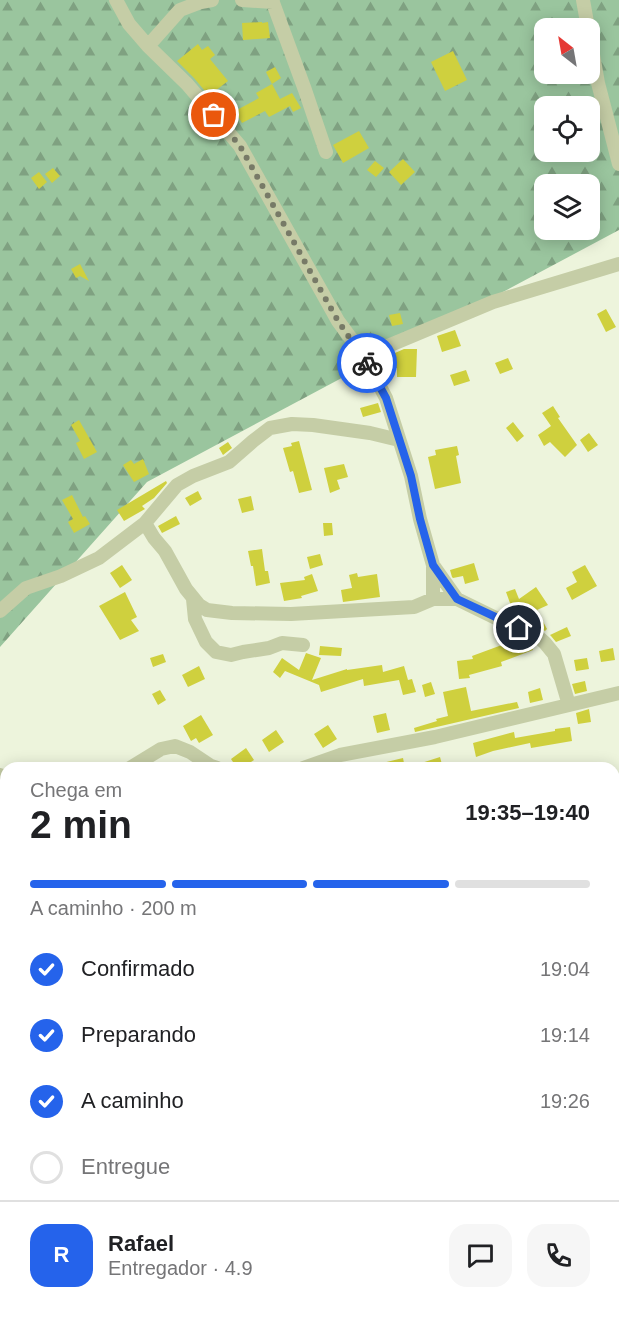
<!DOCTYPE html>
<html lang="pt">
<head>
<meta charset="utf-8">
<style>
	:root { --surface:#fff; --page:#f6f6f6; --text:#202124; --muted:#757577; --line:#e0e0e0; --accent:#2563eb }
	body { margin:0; font-family:Helvetica,sans-serif; background:var(--page); color:var(--text); height:100vh; display:flex; flex-direction:column; font-size:22px; white-space:nowrap }
	* { box-sizing:border-box; margin:0 }
	p { font-size:20px; color:var(--muted) }
	.icon { flex:none; width:33px; height:33px; fill:none; stroke:currentColor; stroke-width:2; stroke-linecap:round; stroke-linejoin:round }
	.map { position:relative; flex:1; overflow:hidden }
	.sheet { position:absolute; left:0px; top:762px; width:620px; height:560px; display:flex; flex-direction:column; background:var(--surface); border-radius:18px 18px 0 0; box-shadow:0 3px 15px #0003 }
	.sheet>* { flex:none }
	.needle { width:39px; rotate:329deg }
	.fabs { position:absolute; left:534px; top:18px; display:grid; gap:12px }
	.fabs a { display:grid; place-items:center; width:66px; height:66px; border-radius:12px; background:var(--surface); box-shadow:0 3px 15px #0003; font-size:30px }
	.pin { position:absolute; display:grid; place-items:center; width:51px; height:51px; color:#fff; margin:-26px; border:3px solid #fff; border-radius:50%; box-shadow:0 2px 6px #0007 }
	.courier { position:absolute; display:grid; place-items:center; width:60px; height:60px; margin:-30px; border:4px solid #2563eb; border-radius:50%; background:#fff; color:#222; box-shadow:0 2px 8px #0007 }
	.summary em { font-style:normal; font-weight:700 }
	.summary div { display:flex; flex-direction:column-reverse }
	.summary { display:flex; align-items:center; justify-content:space-between; height:102px; padding:0 30px }
	h1 { font-size:39px; font-weight:700; line-height:45px }
	.bar { display:grid; grid-template-columns:repeat(4,1fr); gap:9px 6px; align-content:center; height:72px; padding:0 30px }
	.bar i { height:8px; border-radius:4px; background:var(--line) }
	.bar .current { background:var(--accent) }
	.bar p { grid-column:span 4 }
	.line { display:flex; align-items:center; gap:15px; padding:0 30px; border-top:2px solid var(--line) }
	.line div { flex:1 }
	.round { display:grid; place-items:center; flex:none; width:63px; height:63px; border-radius:18px; background:var(--page) }
	ol { padding:0 30px; list-style:none }
	li { display:flex; align-items:center; gap:18px; height:66px }
	li p { margin-inline-start:auto }
	li .icon { padding:6px; border-radius:50%; background:var(--accent); color:#fff; stroke-width:4 }
	li:last-child { color:var(--muted) }
	li i { width:33px; height:33px; border:3px solid var(--line); border-radius:50% }
	.map>svg:first-child { display:block }
	.forest { fill:url(#forest-firs); fill-rule:evenodd }
	.building { fill:#cfd03e }
	.lines { fill:none; stroke-linecap:round; stroke-linejoin:round }
	.minor { stroke:#c5cda6; stroke-width:14 }
	.done { stroke:#777a67; stroke-width:6; stroke-dasharray:0 10.8 }
	.route { stroke:#2563eb; stroke-width:8 }
</style>
</head>
<body>
<div class="map">
<svg width="619" height="1321" viewBox="0 0 619 1321">
	<defs>
		<pattern id="forest-firs" width="22" height="20" patternUnits="userSpaceOnUse" patternTransform="scale(1.5)"><rect width="22" height="20" fill="#9ac59e"/><path d="M5 1l3.5 6h-7zM16 11l3.5 6h-7z" fill="#7fa181"/></pattern>
	</defs>
	<rect width="100%" height="100%" fill="#edf4dc"/>
	<path class="forest" d="M0,0H619V230L147,482L0,647ZM544,28H590V74H544ZM544,106H590V152H544ZM544,184H590V230H544Z"/>
	<path class="building" d="M262,22V23L268,22L270,38L243,40L242,23Z
		M198,44L202,50L208,46L215,55L210,59L228,81L215,91L231,114L227,117L194,78L177,61Z
		M453,51L467,80L445,91L431,62Z
		M275,67L281,78L272,84L266,72Z
		M272,84L280,99L292,93L301,108L293,112L290,106L269,117L265,111L242,123L235,111L259,98L256,93Z
		M359,131L369,148L343,163L333,145Z
		M403,159L415,172L401,185L389,172Z
		M375,161L384,168L376,177L367,170Z
		M53,168L60,176L52,183L45,174Z
		M39,172L47,182L39,189L31,178Z
		M80,264L89,281L80,276L76,278L71,269Z
		M606,309L616,327L606,332L597,314Z
		M400,313L403,324L392,326L389,315Z
		M455,330L461,346L442,352L437,336Z
		M404,349H417L416,377H397V368H384V357L395,356V353Z
		M508,358L513,369L500,374L495,363Z
		M466,370L470,381L454,386L450,375Z
		M378,403L381,412L363,417L360,408Z
		M553,406L560,417L558,418L577,445L565,457L550,442L544,446L538,435L551,426L542,413Z
		M79,420L97,452L84,459L76,443L80,441L71,425Z
		M513,422L524,436L517,442L506,428Z
		M589,433L598,445L588,452L580,440Z
		M299,441L312,490L299,493L293,471L290,472L283,448L292,446L291,443Z
		M228,442L232,448L223,455L219,448Z
		M457,446L459,455L456,456L461,483L435,489L428,457L436,455L435,450Z
		M143,459L149,474L134,482L123,465L131,460L134,464Z
		M344,464L348,477L337,480L340,489L330,493L324,468Z
		M166,481L167,483L154,498L142,506L145,509L124,521L117,510Z
		M198,491L202,499L190,506L185,498Z
		M72,495L83,517L85,516L90,524L74,533L68,522L73,519L62,500Z
		M251,496L254,510L242,513L238,499Z
		M176,516L180,524L162,533L158,526Z
		M323,523H332L333,535L324,536Z
		M262,549L265,571H268L270,583L256,586L253,566H251L248,551Z
		M320,554L323,565L310,569L307,557Z
		M474,563L479,580L465,584L463,576L453,578L452,577L450,570Z
		M122,565L132,580L120,588L110,573Z
		M585,565L597,586L572,600L566,588L577,582L572,572Z
		M357,573L358,577L377,574L380,597L343,602L341,590L352,588L349,575Z
		M312,574L318,591L301,596L302,598L284,601L280,583L305,580L304,577Z
		M536,587L548,605L537,610L547,629L545,631L535,624L530,615L523,620L520,619L510,603L506,592L515,589L519,599Z
		M125,592L137,617L131,620L139,631L120,640L99,606Z
		M567,627L571,636L556,642L551,636L550,635Z
		M521,638L530,642L533,650L501,662L502,666L469,675L470,678L459,679L457,661L473,659L472,656Z
		M320,646L342,648L341,656L319,655Z
		M613,648L615,660L601,662L599,651Z
		M306,653L321,658L312,680L347,669V670L382,665L383,672L404,666L408,680L412,679L416,692L403,695L399,680L364,686L363,679L321,692L319,685L285,671L280,678L273,672L282,658L299,670Z
		M163,654L166,662L153,667L150,658Z
		M587,658L589,669L576,671L574,660Z
		M199,666L205,679L188,687L182,675Z
		M585,681L587,691L575,694L572,684Z
		M431,682L435,694L425,697L422,685Z
		M466,687L471,711L517,702L519,708L415,732L414,728L437,721L436,719L448,716L443,692Z
		M540,688L543,700L530,703L528,692Z
		M160,690L166,700L158,705L152,694Z
		M589,709L591,722L578,724L576,713Z
		M386,713L390,730L377,733L373,716Z
		M201,715L213,735L199,743L196,738L191,741L183,726Z
		M328,725L337,739L323,748L314,734Z
		M570,727L572,741L531,748L530,743L493,751L476,757L473,743L514,732L515,738L555,731V729Z
		M276,730L284,742L269,752L262,740Z
		M246,748L254,760L242,768H237L231,759Z
		M440,757L443,768H412V766Z
		M403,758L405,768H374V765Z"/>
	<g class="lines">
		<path class="minor" d="M116,0L129,24L148,46L187,84L240,146L338,321L364,356L386,398L411,476L420,519L433,565V599
			M242,0L273,2
			M272,0L305,90L326,152
			M583,0L588,28
			M590,38L598,83L619,164
			M148,46L180,10L201,2L212,0
			M364,356L493,302L619,264
			M145,523L154,538L165,551L186,589L199,605L207,610L232,613L291,614L414,607L433,599H457L504,622L535,634L545,643L554,654L569,705
			M433,565L457,599
			M193,599L195,619L206,642L216,652L231,655L243,652L269,648L282,643L303,645
			M0,611L26,588L61,576L99,558L145,523L177,485L193,476L229,462L253,441L270,428L292,424L313,425L370,433L399,440
			M130,768L161,749L175,746L190,752L211,766L217,768
			M303,768L340,755L435,737L619,693
			M0,775L6,782
			M614,803L619,802
			M0,847L6,845
			M614,914L619,912
			M0,928L6,912
			M0,1051L6,1050
			M153,1316L159,1321"/>
	</g>
	<g class="lines">
		<path class="done" d="M214,115L240,146L338,321L367,363"/>
		<path class="route" d="M367,363L386,398L411,476L420,519L433,565L457,599L519,628"/>
	</g>
</svg>
<div class="fabs">
<a><svg class="needle" viewBox="-14 -14 28 28"><path d="M0-13l5 13h-10z" fill="#e53935"/><path d="M0 13l5-13h-10z" fill="#757577"/></svg></a>
<a><svg class="icon" aria-label="locate" viewBox="0 0 24 24"><circle cx="12" cy="12" r="6"/><path d="M12 2v4M12 18v4M2 12h4M18 12h4"/></svg></a>
<a><svg class="icon" aria-label="layers" viewBox="0 0 24 24"><path d="M12 4l9 5-9 5-9-5zM3 14l9 5 9-5"/></svg></a>
</div>
<div class="pin" style="left:214px;top:115px;background:#ea580c"><svg class="icon" aria-label="bag" viewBox="0 0 24 24"><path d="M5 8h14l-1 12H6zM9 8a3 3 0 0 1 6 0"/></svg></div>
<div class="pin" style="left:519px;top:628px;background:#1f2937"><svg class="icon" aria-label="home" viewBox="0 0 24 24"><path d="M3 11l9-7 9 7M6 9v11h12V9"/></svg></div>
<div class="courier" style="left:367px;top:363px"><svg class="icon" aria-label="bike" viewBox="0 0 24 24"><circle cx="6" cy="16" r="4"/><circle cx="18" cy="16" r="4"/><path d="M6 16l4-8h5l3 8M10 8l3 8H6M13 5h3"/></svg></div>
<section class="sheet">
<div class="summary"><div><h1>2 min</h1><p>Chega em</p></div><em>19:35–19:40</em></div>
<div class="bar"><i class="current"></i><i class="current"></i><i class="current"></i><i></i><p>A caminho · 200 m</p></div>
<ol>
<li><svg class="icon" aria-label="check" viewBox="0 0 24 24"><path d="M5 12l5 5 9-10"/></svg>Confirmado<p>19:04</p></li>
<li><svg class="icon" aria-label="check" viewBox="0 0 24 24"><path d="M5 12l5 5 9-10"/></svg>Preparando<p>19:14</p></li>
<li><svg class="icon" aria-label="check" viewBox="0 0 24 24"><path d="M5 12l5 5 9-10"/></svg>A caminho<p>19:26</p></li>
<li><i></i>Entregue</li>
</ol>
<div class="line" style="height:108px"><b class="round" style="background:var(--accent);color:#fff">R</b><div><b>Rafael</b><p>Entregador · 4.9</p></div><a class="round"><svg class="icon" aria-label="chat" viewBox="0 0 24 24"><path d="M4 5h16v11H9l-5 4z"/></svg></a><a class="round"><svg class="icon" aria-label="phone" viewBox="0 0 24 24"><path d="M5 4h4l2 5-3 2q2 4 5 5l2-3 5 2v4C11 20 4 13 5 4z"/></svg></a></div>
</section>
</div>
</body>
</html>
